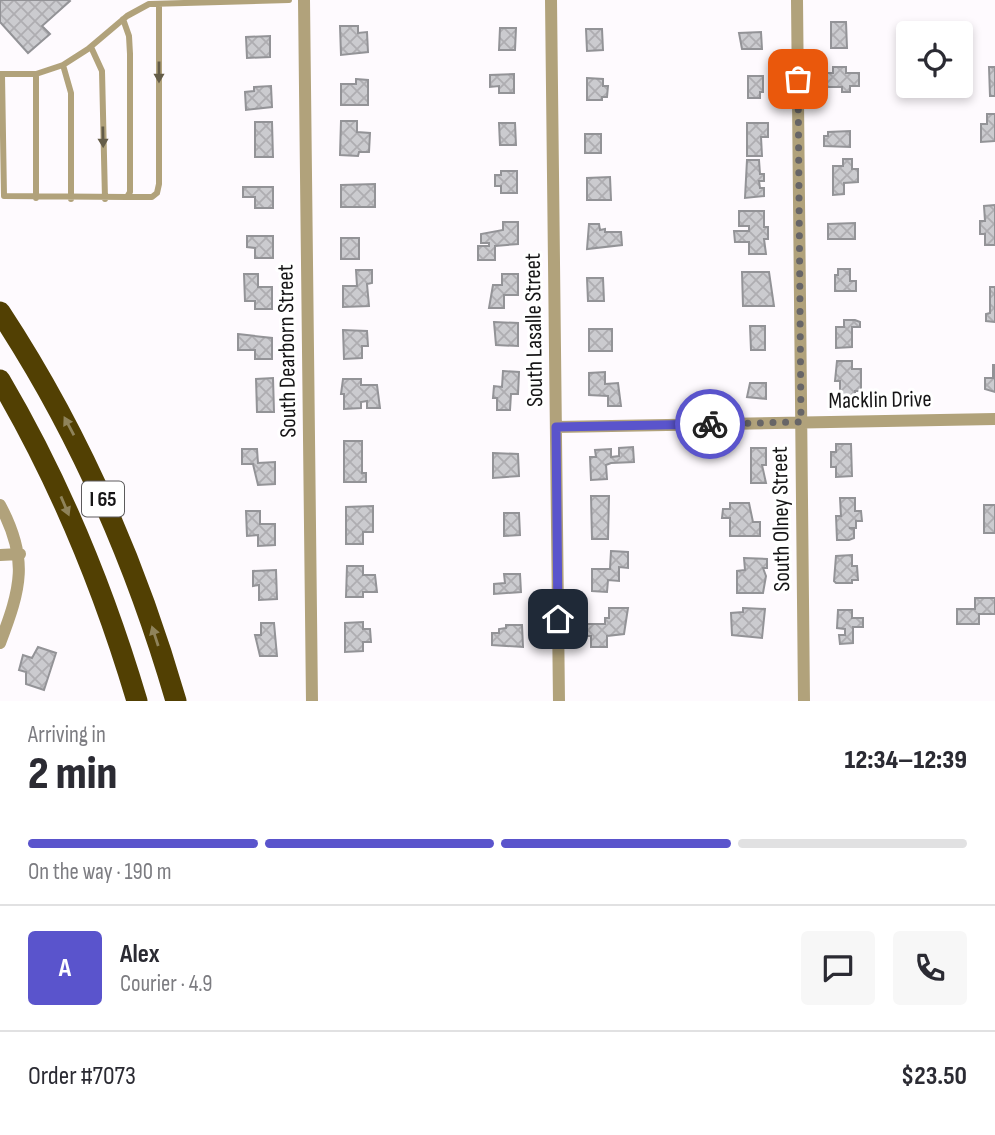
<!DOCTYPE html>
<html lang="en">
<head>
<meta charset="utf-8">
<style>
	:root { --surface:#fff; --page:#f7f7f7; --text:#2b2b33; --muted:#7c7c81; --line:#e1e1e2; --accent:#5a54cc }
	body { margin:0; font-family:"Sofia Sans Condensed",sans-serif; background:var(--page); color:var(--text); height:100vh; display:flex; flex-direction:column; font-size:26px; white-space:nowrap }
	* { box-sizing:border-box; margin:0 }
	p { font-size:23px; color:var(--muted) }
	.icon { flex:none; width:38px; height:38px; fill:none; stroke:currentColor; stroke-width:2; stroke-linecap:round; stroke-linejoin:round }
	.map { position:relative; height:701px; overflow:hidden }
	.sheet { display:flex; flex-direction:column; background:var(--surface); flex:1 }
	.sheet>* { flex:none }
	.buttons { position:absolute; left:896px; top:21px; display:grid; gap:14px }
	.buttons a { display:grid; place-items:center; width:77px; height:77px; border-radius:7px; background:var(--surface); box-shadow:0 4px 10px #0003; font-size:35px }
	.pin { position:absolute; display:grid; place-items:center; width:60px; height:60px; color:#fff; margin:-30px; border-radius:14px; box-shadow:0 4px 10px #0006 }
	.courier { position:absolute; display:grid; place-items:center; width:70px; height:70px; margin:-35px; border:5px solid #5a54cc; border-radius:50%; background:#fff; color:#222; box-shadow:0 2px 9px #0007 }
	.summary em { font-style:normal; font-weight:800 }
	.summary div { display:flex; flex-direction:column-reverse }
	.summary { display:flex; align-items:center; justify-content:space-between; height:119px; padding:0 28px }
	h1 { font-size:46px; font-weight:800; line-height:52px }
	.bar { display:grid; grid-template-columns:repeat(4,1fr); gap:10px 7px; align-content:center; height:84px; padding:0 28px }
	.bar i { height:9px; border-radius:5px; background:var(--line) }
	.bar .current { background:var(--accent) }
	.bar p { grid-column:span 4 }
	.line { display:flex; align-items:center; gap:18px; padding:0 28px; border-top:2px solid var(--line) }
	.line div { flex:1 }
	.round { display:grid; place-items:center; flex:none; width:74px; height:74px; border-radius:7px; background:var(--page) }
	.map>svg:first-child { display:block }
	.building { fill:url(#building-cross-hatch); stroke:#939397; stroke-width:2 }
	.lines { fill:none; stroke-linecap:round; stroke-linejoin:round }
	.lane { stroke:#b1a27b; stroke-width:6 }
	.street { stroke:#b1a27b; stroke-width:12 }
	.highway { stroke:#524003; stroke-width:21 }
	.oneway { fill:#645c48 }
	.oneway2 { fill:#8f835b }
	.done { stroke:#676567; stroke-width:7; stroke-dasharray:0 12.6 }
	.route { stroke:#5a54cc; stroke-width:9 }
	.labels { text-anchor:middle; dominant-baseline:central; stroke-width:6; stroke-linejoin:round; paint-order:stroke }
	.shield { fill:#fff; stroke:#5c5b5c; stroke-width:2 }
	.shield-label { font-size:21px; font-weight:bold; fill:#161516 }
	.street-label { font-size:23px; fill:#161516; stroke:#fff }
</style>
</head>
<body>
<div class="map">
<svg width="995" height="701" viewBox="0 0 995 701">
	<defs>
		<pattern id="building-cross-hatch" width="8" height="8" patternUnits="userSpaceOnUse" patternTransform="scale(1.75)"><rect width="8" height="8" fill="#cbcbcf"/><path d="M0 0l8 8M0 8l8-8" fill="none" stroke="#aeadb1"/></pattern>
	</defs>
	<rect width="100%" height="100%" fill="#fefafe"/>
	<path class="building" d="M0,0H69L70,1L42,26L50,34L28,53L0,22Z
		M831,22H846L847,48H831Z
		M340,26H358V33L367,32L368,52L341,55Z
		M500,28H516L515,50H499Z
		M586,29H602L603,50L587,51Z
		M761,32L762,49H742L739,33Z
		M270,36V57L247,58L246,37Z
		M833,67H846V73H859V86H850V92H842V87H827V73H833Z
		M989,67H995V96H990Z
		M514,74V93H499V86L490,87V75Z
		M748,76H763V92H760V98H748Z
		M587,78L603,79V86H608L607,97H602V100H587Z
		M356,79L368,80V105H341V84H356Z
		M271,86L272,107L246,110L245,92L254,91V87Z
		M987,114H995V141L981,142V124H987Z
		M341,121H357V132L370,133L369,152H359L358,156L340,155Z
		M255,122H272L273,157H255Z
		M499,123H515L516,145H500Z
		M747,123H768V137H761L762,156H747Z
		M850,131V147L824,146V136H828V132Z
		M585,134H601V153H585Z
		M843,159H852V169H858V182L844,183V194L833,195V166H843Z
		M747,160H759L760,174H764V181H759L760,188H764V196L745,198Z
		M501,171H517V193H501V186H495V175H501Z
		M610,177L611,200H587V178Z
		M375,184V207H341V185Z
		M243,187H273V208H255V197H243Z
		M995,205V245H985V234H980V221H985L984,206Z
		M739,211H764V227H768V239H764L766,254H749V242H735L734,231H749V226H739Z
		M503,222H518V244L495,246V260H478V246H489V243H481V234L503,230Z
		M855,223V239H828V224Z
		M589,224H599L600,230L605,229V232H621L622,245L587,249Z
		M247,236H273V258H255V248L247,247Z
		M341,238H359V259H341Z
		M838,269H850V281H856V291H835V275H838Z
		M356,270H372V283L367,284L369,306L343,307V286H357Z
		M742,272H769L774,306H743Z
		M244,274H258V287H272V309H255V301H245Z
		M502,274H518V295H504V308H489L493,285H502Z
		M587,278H603L604,301H588Z
		M990,287H995V322L986,321V314L990,313Z
		M844,320H855L860,322V327H852V347L836,348V327H844Z
		M494,322L518,323V346L496,345Z
		M750,326H765V350H751Z
		M589,329H612V351H589Z
		M343,330L367,331L368,346H362V358L344,359Z
		M238,334L272,338V359H255V350H238Z
		M837,361H852V369H861V391H855V397H840V381H835Z
		M993,365H995V392L985,389V378H993Z
		M503,371L519,372L518,394H511L510,410H497V398H493L494,386L502,387Z
		M605,372V384L618,383L621,406H608V396L589,395V373Z
		M273,378L274,412H257L256,379Z
		M343,379H361V385H377L380,408H367V401L361,402V408L344,409V394H341Z
		M750,383H766V399L747,397Z
		M344,441H362V473H366V482H344Z
		M836,444H851L852,476L836,477V467H831V452H836Z
		M633,447L634,462L611,463L606,465L607,479L591,480L590,457H596L595,450L611,449V457L619,456V448Z
		M751,448H766V465H762L766,483H751Z
		M242,449H257L258,463L275,462V484L258,485L253,464H242Z
		M493,453L518,454L519,476L493,478Z
		M591,496H609L608,539H592Z
		M840,498H855V511H861L862,521H856V528H849L854,529V538L849,540H837L836,516H841Z
		M730,503H749L753,522H760V536H730V518H722L723,509H730Z
		M984,505H995V533H984Z
		M373,506V532H363V544H346V507Z
		M246,511H260V524H275V545L258,546V535L247,536Z
		M504,513H519L520,535L504,536Z
		M611,551L628,552V568L619,567V581L608,580L607,592L592,591V569H610Z
		M852,555V566H857L858,580H852V583H836L834,581L836,556Z
		M744,558L767,559V568H763L766,576L763,593H737V571L745,570Z
		M347,566H363V575H375L377,592H363V597H346Z
		M276,570L277,599L259,600V585L253,586V571Z
		M504,574H520L521,592L494,594V584L505,583Z
		M975,598H995V614H979V624H957V609H975Z
		M609,608H628L624,634L607,636V647H591V636H586V624H605V618H609Z
		M743,608L765,609L762,638L732,635L731,613L743,612Z
		M838,610H852V618H863V627H853V643L840,644L839,635H845V629L837,628Z
		M363,622V629H370L371,642H363V651L345,652V623Z
		M261,623H274L277,656H260L255,635H261Z
		M506,625H522L523,647L492,645V633H499V629L506,628Z
		M38,647L56,653L44,690L26,684V672L19,670L23,655L32,658Z"/>
	<g class="lines">
		<path class="lane" d="M91,47L102,71L105,199
			M63,65L71,93V199
			M0,74H36L63,65L88,49L127,16L149,4L289,0
			M2,75L4,196L127,197L130,192V54L129,36L123,19
			M127,197H152L157,193L159,184V4
			M36,198V74"/>
		<path class="street" d="M304,0L312,701
			M551,0L559,701
			M797,0L804,701
			M556,427L995,419
			M0,505C29,559 21,588 0,643
			M0,555L20,554"/>
		<path class="highway" d="M0,312C79,432 136,563 176,701
			M0,380C59,480 104,590 137,701"/>
	</g>
	<defs><path id="oneway-solid" d="M-6-.8H1V-3.2L6.5 0L1 3.2V.8H-6Z" transform="scale(1.75)"/></defs>
	<g class="oneway">
		<use href="#oneway-solid" transform="translate(159 72) rotate(90)"/>
		<use href="#oneway-solid" transform="translate(103 137) rotate(89)"/>
	</g>
	<g class="oneway2">
		<use href="#oneway-solid" transform="translate(69 426) rotate(-118)"/>
		<use href="#oneway-solid" transform="translate(65 506) rotate(67)"/>
		<use href="#oneway-solid" transform="translate(155 636) rotate(-108)"/>
	</g>
	<g class="lines">
		<path class="done" d="M710,424L801,422L798,79"/>
		<path class="route" d="M558,619L556,427L710,424"/>
	</g>
	<g class="labels">
		<rect class="shield" x="82" y="481.5" width="42" height="35" rx="5"/>
		<g class="shield-label">
			<text x="103" y="499">I 65</text>
		</g>
		<g class="street-label">
			<text transform="translate(534 330) rotate(-91)">South Lasalle Street</text>
			<text transform="translate(287 351) rotate(-91)">South Dearborn Street</text>
			<text transform="translate(880 400) rotate(-1)">Macklin Drive</text>
			<text transform="translate(781 519) rotate(-91)">South Olney Street</text>
		</g>
	</g>
</svg>
<div class="buttons">
<a><svg class="icon" aria-label="locate" viewBox="0 0 24 24"><circle cx="12" cy="12" r="6"/><path d="M12 2v4M12 18v4M2 12h4M18 12h4"/></svg></a>
</div>
<div class="pin" style="left:798px;top:79px;background:#ea580c"><svg class="icon" aria-label="bag" viewBox="0 0 24 24"><path d="M5 8h14l-1 12H6zM9 8a3 3 0 0 1 6 0"/></svg></div>
<div class="pin" style="left:558px;top:619px;background:#1f2937"><svg class="icon" aria-label="home" viewBox="0 0 24 24"><path d="M3 11l9-7 9 7M6 9v11h12V9"/></svg></div>
<div class="courier" style="left:710px;top:424px"><svg class="icon" aria-label="bike" viewBox="0 0 24 24"><circle cx="6" cy="16" r="4"/><circle cx="18" cy="16" r="4"/><path d="M6 16l4-8h5l3 8M10 8l3 8H6M13 5h3"/></svg></div>
</div>
<section class="sheet">
<div class="summary"><div><h1>2 min</h1><p>Arriving in</p></div><em>12:34–12:39</em></div>
<div class="bar"><i class="current"></i><i class="current"></i><i class="current"></i><i></i><p>On the way · 190 m</p></div>
<div class="line" style="height:126px"><b class="round" style="background:var(--accent);color:#fff">A</b><div><b>Alex</b><p>Courier · 4.9</p></div><a class="round"><svg class="icon" aria-label="chat" viewBox="0 0 24 24"><path d="M4 5h16v11H9l-5 4z"/></svg></a><a class="round"><svg class="icon" aria-label="phone" viewBox="0 0 24 24"><path d="M5 4h4l2 5-3 2q2 4 5 5l2-3 5 2v4C11 20 4 13 5 4z"/></svg></a></div>
<div class="line" style="height:91px"><div>Order #7073</div><b>$23.50</b></div>
</section>
</body>
</html>
